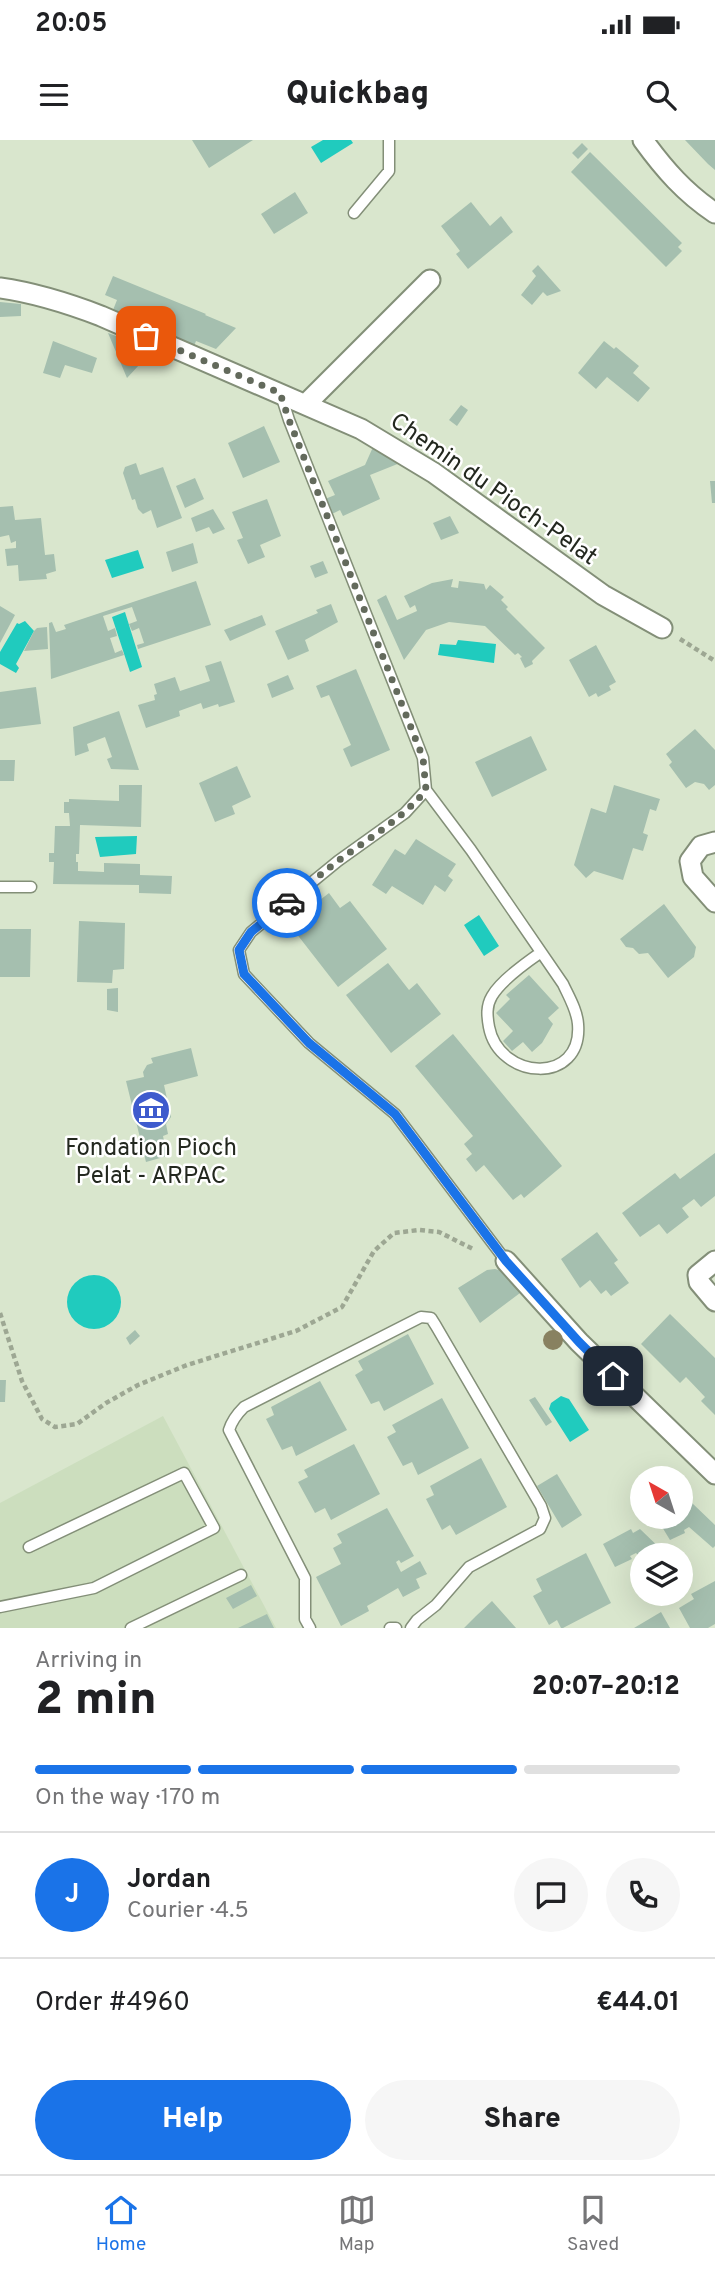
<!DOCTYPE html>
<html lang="en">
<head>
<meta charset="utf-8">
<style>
	:root { --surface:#fff; --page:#f6f6f6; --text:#202124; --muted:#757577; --line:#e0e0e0; --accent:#1a73e8 }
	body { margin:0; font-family:Overpass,sans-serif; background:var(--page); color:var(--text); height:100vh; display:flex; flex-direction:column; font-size:26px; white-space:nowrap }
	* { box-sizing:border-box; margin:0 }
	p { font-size:23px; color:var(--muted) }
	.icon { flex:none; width:38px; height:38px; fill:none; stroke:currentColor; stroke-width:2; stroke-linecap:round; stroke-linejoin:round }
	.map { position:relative; height:1488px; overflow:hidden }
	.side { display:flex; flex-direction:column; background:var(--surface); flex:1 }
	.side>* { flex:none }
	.needle { width:46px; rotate:321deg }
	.controls { position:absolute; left:630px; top:1326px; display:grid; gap:14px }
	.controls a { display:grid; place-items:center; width:63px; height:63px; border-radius:50%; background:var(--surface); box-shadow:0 7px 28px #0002; font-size:35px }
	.pin { position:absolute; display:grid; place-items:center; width:60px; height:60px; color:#fff; margin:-30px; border-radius:14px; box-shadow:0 4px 10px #0006 }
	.courier { position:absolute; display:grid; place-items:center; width:70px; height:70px; margin:-35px; border:5px solid #1a73e8; border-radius:50%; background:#fff; color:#222; box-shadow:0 2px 9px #0007 }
	.summary em { font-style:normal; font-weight:800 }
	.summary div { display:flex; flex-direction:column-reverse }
	.summary { display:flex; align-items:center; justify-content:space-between; height:119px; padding:0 35px }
	h1 { font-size:46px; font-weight:800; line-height:52px }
	.bar { display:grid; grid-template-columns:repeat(4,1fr); gap:10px 7px; align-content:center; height:84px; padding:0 35px }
	.bar i { height:9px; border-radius:5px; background:var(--line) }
	.bar .active { background:var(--accent) }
	.bar p { grid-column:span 4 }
	.line { display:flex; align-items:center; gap:18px; padding:0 35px; border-top:2px solid var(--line) }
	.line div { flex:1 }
	.round { display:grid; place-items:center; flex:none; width:74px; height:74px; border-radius:37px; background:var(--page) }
	.action { display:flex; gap:14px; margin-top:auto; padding:14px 35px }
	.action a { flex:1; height:80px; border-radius:42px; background:var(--accent); color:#fff; font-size:28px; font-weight:800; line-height:80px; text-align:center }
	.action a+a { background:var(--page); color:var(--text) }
	.status { display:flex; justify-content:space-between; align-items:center; height:49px; padding:0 35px; background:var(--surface); direction:ltr }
	.status svg { height:19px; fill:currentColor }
	header { display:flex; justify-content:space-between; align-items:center; height:91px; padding:0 35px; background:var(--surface); font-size:32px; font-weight:800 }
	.tabs { display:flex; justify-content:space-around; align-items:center; height:98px; border-top:2px solid var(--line); background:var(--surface); font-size:19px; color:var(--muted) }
	.tabs a { display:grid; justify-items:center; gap:4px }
	.tabs .active { color:var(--accent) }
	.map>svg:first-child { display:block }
	.built { fill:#ccdebe }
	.water { fill:#20cbbe }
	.building { fill:#a5bfaf }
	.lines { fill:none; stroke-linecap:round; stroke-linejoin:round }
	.lane-casing { stroke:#838f78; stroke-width:13 }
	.street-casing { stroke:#838f78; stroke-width:23 }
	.path { stroke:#9da793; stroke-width:4.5; stroke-dasharray:5 3.5; stroke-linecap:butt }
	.lane { stroke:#fff; stroke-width:10 }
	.street { stroke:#fff; stroke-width:19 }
	.tree { fill:#888160 }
	.done { stroke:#636a5c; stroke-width:7; stroke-dasharray:0 12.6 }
	.route { stroke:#1a73e8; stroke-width:9 }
	.labels { text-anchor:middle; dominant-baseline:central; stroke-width:5; stroke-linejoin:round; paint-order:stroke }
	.street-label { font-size:24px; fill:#23281f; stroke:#fff }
	.poi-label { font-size:24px; fill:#23281f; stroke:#fff }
</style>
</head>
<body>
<div class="status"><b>20:05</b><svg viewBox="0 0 49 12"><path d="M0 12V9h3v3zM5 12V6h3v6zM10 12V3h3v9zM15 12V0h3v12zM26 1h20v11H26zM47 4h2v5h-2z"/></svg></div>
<header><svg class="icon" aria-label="menu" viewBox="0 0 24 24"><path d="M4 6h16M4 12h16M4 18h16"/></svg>Quickbag<svg class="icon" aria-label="search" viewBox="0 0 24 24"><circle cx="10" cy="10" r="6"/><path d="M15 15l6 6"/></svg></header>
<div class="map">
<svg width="715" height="1488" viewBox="0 0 715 1488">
	<rect width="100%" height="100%" fill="#d9e6cd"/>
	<path class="built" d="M163,1276L276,1488H0V1363Z"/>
	<path class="water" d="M323,0H351L353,3L321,23L311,7Z
		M138,410L144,428L112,438L105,420Z
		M125,472L142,527L130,532L112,477Z
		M25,481L34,491L16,524L19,528L16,533L0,524V512L17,483L19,484Z
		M458,500L496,504L494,523L438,515L440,504L456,505Z
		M137,696L136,714L100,717L95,697Z
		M479,775L499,806L484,816L464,785Z
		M67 1162a27 27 0 1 1 54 0a27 27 0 1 1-54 0Z
		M561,1256L569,1259L589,1290L570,1302L549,1269L551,1263Z"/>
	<path class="building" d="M192,0H253L209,28Z
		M685,0H715V30L708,24Z
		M582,3L588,9L578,19L572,13Z
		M590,12L682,103L678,107L682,111L666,127L571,32Z
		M295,52L308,73L274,94L261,74Z
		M471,62L490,86L501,76L513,92L468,129L456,114L460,111L441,86Z
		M538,125L561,151L547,156L543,152L532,165L521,155L536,136L532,131Z
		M113,136L206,174L205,175L236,188L216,209L196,201L193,209L111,175L117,160L105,155Z
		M0,162L21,164V176L0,177Z
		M108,193L153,210L127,238Z
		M53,201L97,218L92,233L65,225L60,238L43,233Z
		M604,201L614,209L616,207L639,226L633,233L650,248L638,262L607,237L596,249L578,233Z
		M461,265L468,270L457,286L449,280Z
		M264,286L280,322L243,338L228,303Z
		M373,307L400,323L370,335L380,359L343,376L340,370L332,374L325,359L335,355L328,341L365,325Z
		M136,323L140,335L163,327L182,378L157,388L151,370L143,374L138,369L135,359L132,360L123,333L125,327Z
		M195,338L204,359L185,368L176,346Z
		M710,341H715V363H712Z
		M267,359L281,396L260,405L265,417L248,424L237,400L243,398L232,372Z
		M13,366L15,380L41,378L45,415L54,414L56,431L46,434L47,439L19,441L18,425L7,426L5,409L16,408V401L11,403L9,395L0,397V367Z
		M213,369L225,389L213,394L209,387L196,392L191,378Z
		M450,376L459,393L441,400L433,383Z
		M193,403L198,423L172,432L166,412Z
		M323,421L328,433L315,438L310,426Z
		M453,439L451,447L458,448L459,441L484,444L486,450L490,445L504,457L501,460L508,467L506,469L545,508L532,521L533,524L525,528L520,518L522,517L518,513L515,515L485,486L449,482L426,490L404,520L377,460L386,455L397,480L417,471L415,465L410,468L404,456L432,443Z
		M196,441L211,485L138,509L137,505L144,503L139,488L132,491L129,484L137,481L132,467L103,476L108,491L115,488L117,496L110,498L115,513L122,510L124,515L51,539L49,483L52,482L56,492L66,489L64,485Z
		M331,464L338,482L305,500L309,511L288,520L275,491L318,473L316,470Z
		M0,466L15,475L0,503Z
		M262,475L266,485L230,501L224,490Z
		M47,487L48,509L24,511L34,491L37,488Z
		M596,505L616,542L609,546L611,550L598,557L596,553L589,557L569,520Z
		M221,521L235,562L219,567L218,564L203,569L201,563L179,571L180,576L146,588L138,565L155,560L154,555L157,554L154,544L175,537L180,551L210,541L205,526Z
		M356,529L390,610L351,627L343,609L351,605L329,555L321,558L316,546Z
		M288,535L294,549L272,558L267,544Z
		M36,547L41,584L0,589V552Z
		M119,571L139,630L111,629L107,619L112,617L105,597L87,604L89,611L75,616L73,587Z
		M695,589L715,610V645L709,650L704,644L695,642L686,648L669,625L672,622L666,614Z
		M531,596L547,630L492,657L475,622Z
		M0,620H15L14,641H0Z
		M237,626L251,657L232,666L235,674L215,682L199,643Z
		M119,645H142L141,687L80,685L79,714H76V722H78V731L104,732V723L140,724V735L172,736L171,754L139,753V745L53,744L54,722H49V713H54L55,686H70L69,673H64V662H69V659L119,661Z
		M614,645L660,659L656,671L650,669L643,693L648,695L643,711L633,708L623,740L594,731L586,738L574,725L591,668L606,673Z
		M416,699L456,724L448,736L453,740L445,752L435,745L423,765L392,746L386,754L372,745L395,709L405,715Z
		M329,753L340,768L350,761L387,809L338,847L289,784Z
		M664,764L696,807L694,817L668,838L648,813L639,814L633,808L626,807L620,799Z
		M79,781L125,783L124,829L113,830L112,843L77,842Z
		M0,789H31L30,837H0Z
		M388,823L409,850L417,843L441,874L391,913L346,855Z
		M529,835L559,868L548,878L553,884L542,903L532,912L523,902L512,911L503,901L513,891L496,873L510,859L506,855Z
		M118,848V872L107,870V849Z
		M453,894L562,1026L524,1058L521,1054L513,1060L484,1025L476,1032L466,1019L472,1014L464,1004L473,996L415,926Z
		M191,908L198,936L164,945L171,977L166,984L168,994L163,996L167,1016L146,1022L126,941L144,937L143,932L147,925L153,923L151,918Z
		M715,1013V1056L701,1067L694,1059L682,1068L689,1077L667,1094L659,1084L640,1097L622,1073L675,1033L680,1039Z
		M597,1092L618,1120L614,1123L629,1143L611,1156L606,1150L601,1154L590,1140L580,1148L561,1119Z
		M495,1129L502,1131L520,1153L480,1183L458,1148L487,1130Z
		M670,1174L715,1218V1275L701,1261L705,1257L686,1237L680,1243L641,1204Z
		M135,1190L140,1196L130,1205L126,1198Z
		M408,1194L434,1244L384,1271L379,1261L371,1264L355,1235L363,1230L358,1221Z
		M0,1240H6L5,1262H0Z
		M320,1241L347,1290L296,1316L292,1306L282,1310L266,1279L274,1275L271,1267Z
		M535,1257L552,1282L546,1286L529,1260Z
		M442,1258L469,1308L418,1335L412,1322L403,1326L387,1297L396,1292L392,1285Z
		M354,1304L380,1354L331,1380L325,1368L315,1373L298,1342L308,1337L304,1330Z
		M481,1318L507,1367L456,1395L450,1385L442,1390L426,1359L434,1355L430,1346Z
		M557,1334L582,1375L562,1388L537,1346Z
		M686,1362L687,1365L692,1363L715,1385V1406L713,1408L689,1387L684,1390L685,1393L670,1400L656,1377H681V1364Z
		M387,1368L414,1416L401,1423L399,1420L396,1422L401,1432L420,1421L427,1434L416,1439L420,1448L403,1457L398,1448L367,1466L369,1471L341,1486L316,1437L341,1424L333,1408L342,1403L337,1394Z
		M631,1389L633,1393L640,1389L668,1416H642V1419L636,1413L630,1416L632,1419L615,1427L603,1404Z
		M586,1413L611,1463L563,1488H561L557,1480L549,1485L533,1456L542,1451L536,1439Z
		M715,1441V1484L708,1488H690L679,1468L694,1459L691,1454Z
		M251,1445L257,1456L233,1469L226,1458Z
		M492,1461L516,1488H464L476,1476Z
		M661,1472L670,1488H634Z
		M267,1474L274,1488H238Z"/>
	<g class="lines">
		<defs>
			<path id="lane" d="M354,73L389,31V0
				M281,255L289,280L414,595L423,618L426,650L405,673L338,721L251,792L239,810L244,834L309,903L395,974L506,1121
				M426,650L471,710L563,844C569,857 577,870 578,884C583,946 499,940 489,887C487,876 486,866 492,856C500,842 527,822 540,813
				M0,747H31
				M0,1467L94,1448L214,1388L184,1333L29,1407
				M131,1488L241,1435
				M310,1488L305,1479V1438L229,1290C232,1280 237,1274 244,1267L421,1177L431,1178L436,1186L541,1366L545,1378L540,1389L469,1427L436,1465L417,1480L411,1488
				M390,1488H396"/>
			<path id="street" d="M643,0C664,29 685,53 715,73
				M0,148C36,153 67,163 101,176L361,289L434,333L603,455L662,488
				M306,264L430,140
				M715,702L701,706L690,721L693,737L715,762
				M506,1121L579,1202L715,1334
				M715,1121L698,1135L699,1142L715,1161"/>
		</defs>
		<use href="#lane" class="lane-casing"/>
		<use href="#street" class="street-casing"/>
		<path class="path" d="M680,499L715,521
			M0,1173L22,1241L42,1279L55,1287L77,1284L106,1263L138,1245L187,1225L296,1191L342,1167L374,1111L394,1093L419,1090L439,1092L473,1109"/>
		<use href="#lane" class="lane"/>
		<use href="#street" class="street"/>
	</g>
	<circle class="tree" cx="553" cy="1200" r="10"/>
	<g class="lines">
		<path class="done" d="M146,196L280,253L289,280L414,595L423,618L426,650C403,678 371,697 342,718C323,732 305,748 287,763"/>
		<path class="route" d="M287,763L251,792L239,810L244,834L309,903L395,974L506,1121L579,1202L613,1236"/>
	</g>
	<defs>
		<symbol id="museum-disc" viewBox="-11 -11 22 22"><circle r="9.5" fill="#3e5bcd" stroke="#fff"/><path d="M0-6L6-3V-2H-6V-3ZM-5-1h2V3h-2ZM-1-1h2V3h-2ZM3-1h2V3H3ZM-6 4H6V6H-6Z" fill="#fff"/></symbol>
	</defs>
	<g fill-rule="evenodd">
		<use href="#museum-disc" x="129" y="948" width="44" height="44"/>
	</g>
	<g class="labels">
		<g class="street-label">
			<text transform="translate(493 350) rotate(35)">Chemin du Pioch-Pelat</text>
		</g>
		<g class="poi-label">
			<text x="151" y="1009">Fondation Pioch<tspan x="151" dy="28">Pelat - ARPAC</tspan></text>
		</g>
	</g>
</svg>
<div class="controls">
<a><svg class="needle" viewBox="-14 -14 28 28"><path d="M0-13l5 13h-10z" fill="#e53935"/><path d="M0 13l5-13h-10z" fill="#757577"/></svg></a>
<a><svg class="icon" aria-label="layers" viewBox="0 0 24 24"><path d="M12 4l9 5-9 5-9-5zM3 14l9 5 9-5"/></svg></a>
</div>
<div class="pin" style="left:146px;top:196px;background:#ea580c"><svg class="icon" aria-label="bag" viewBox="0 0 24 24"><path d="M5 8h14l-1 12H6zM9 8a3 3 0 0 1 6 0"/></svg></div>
<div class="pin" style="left:613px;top:1236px;background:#1f2937"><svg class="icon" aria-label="home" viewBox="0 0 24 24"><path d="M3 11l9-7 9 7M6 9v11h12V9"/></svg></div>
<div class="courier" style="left:287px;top:763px"><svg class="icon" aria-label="car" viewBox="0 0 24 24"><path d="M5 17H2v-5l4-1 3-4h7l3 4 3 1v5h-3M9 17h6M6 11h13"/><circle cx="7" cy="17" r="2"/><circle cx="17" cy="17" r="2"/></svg></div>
</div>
<section class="side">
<div class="summary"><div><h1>2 min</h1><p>Arriving in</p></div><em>20:07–20:12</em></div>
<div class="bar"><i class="active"></i><i class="active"></i><i class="active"></i><i></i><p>On the way · 170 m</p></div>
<div class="line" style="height:126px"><b class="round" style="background:var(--accent);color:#fff">J</b><div><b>Jordan</b><p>Courier · 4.5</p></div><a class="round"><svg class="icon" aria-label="chat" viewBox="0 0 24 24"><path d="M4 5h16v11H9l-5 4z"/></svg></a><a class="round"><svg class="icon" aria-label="phone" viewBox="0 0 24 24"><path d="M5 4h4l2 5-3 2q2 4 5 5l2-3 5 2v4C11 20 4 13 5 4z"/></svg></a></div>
<div class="line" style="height:91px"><div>Order #4960</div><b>€44.01</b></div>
<div class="action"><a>Help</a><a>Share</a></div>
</section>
<nav class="tabs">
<a class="active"><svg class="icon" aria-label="home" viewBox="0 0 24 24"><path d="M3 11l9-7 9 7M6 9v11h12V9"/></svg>Home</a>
<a><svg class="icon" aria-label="map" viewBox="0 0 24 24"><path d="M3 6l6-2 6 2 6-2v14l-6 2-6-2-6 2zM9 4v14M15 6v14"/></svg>Map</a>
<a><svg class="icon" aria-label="saved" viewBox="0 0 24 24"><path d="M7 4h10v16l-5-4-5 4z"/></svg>Saved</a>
</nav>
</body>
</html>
